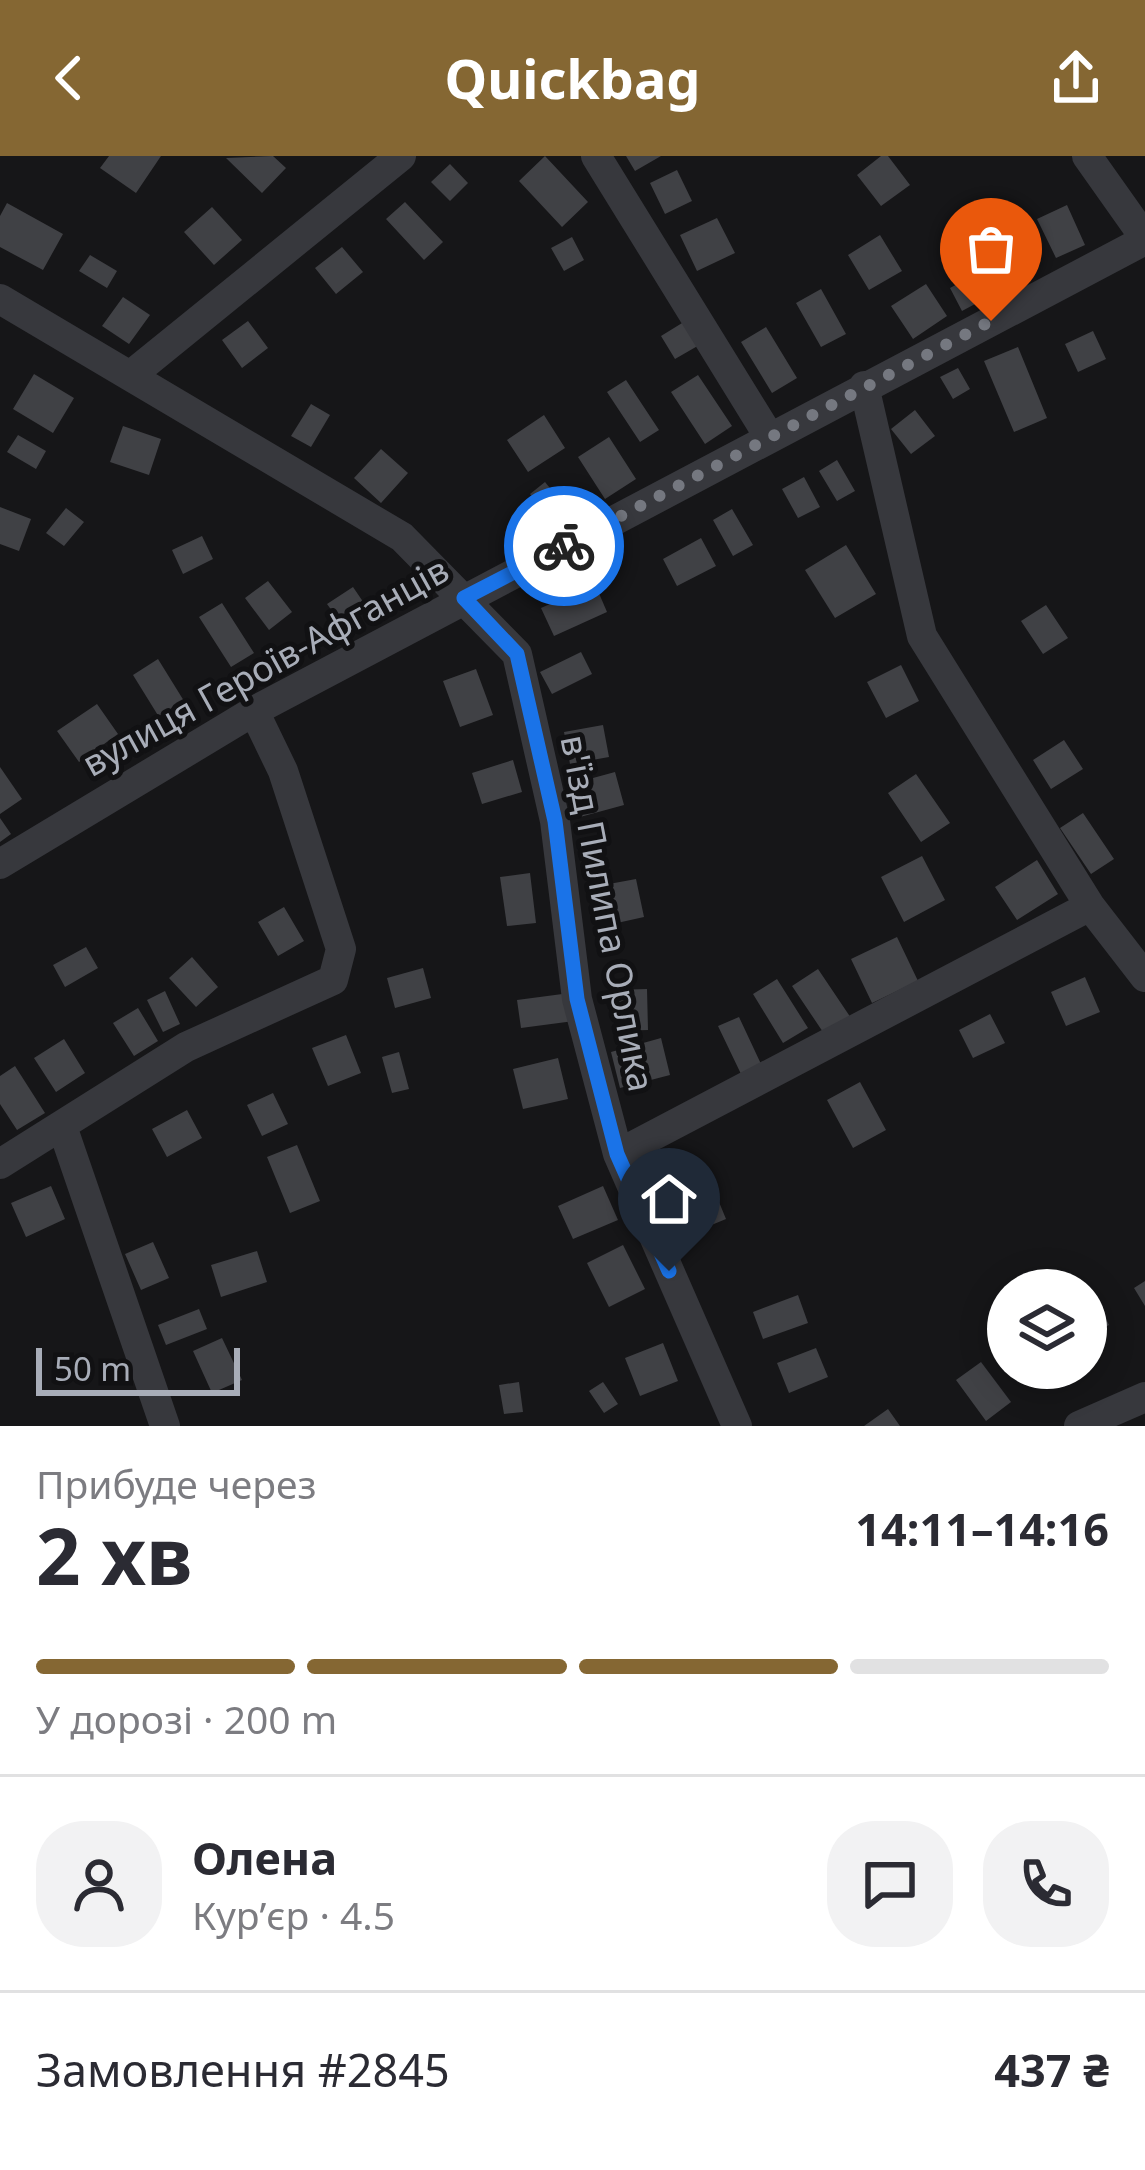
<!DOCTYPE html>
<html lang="uk">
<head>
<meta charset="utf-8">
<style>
	:root { --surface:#fff; --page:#f2f2f3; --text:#2b2b33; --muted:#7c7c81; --line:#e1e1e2; --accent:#856733 }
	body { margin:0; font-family:"Noto Sans",sans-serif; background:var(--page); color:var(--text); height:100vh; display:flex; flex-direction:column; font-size:45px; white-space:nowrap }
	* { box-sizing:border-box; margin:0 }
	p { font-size:39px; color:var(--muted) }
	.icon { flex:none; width:66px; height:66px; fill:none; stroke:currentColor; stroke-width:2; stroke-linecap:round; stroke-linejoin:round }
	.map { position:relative; height:1270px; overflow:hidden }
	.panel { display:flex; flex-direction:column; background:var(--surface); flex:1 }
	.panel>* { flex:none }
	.controls { position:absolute; left:987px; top:1113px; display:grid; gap:24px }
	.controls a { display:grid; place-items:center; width:120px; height:120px; border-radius:50%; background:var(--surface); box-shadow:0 6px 30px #0003; font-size:60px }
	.scale { position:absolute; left:36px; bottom:30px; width:204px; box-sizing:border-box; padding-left:12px; border:6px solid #a8adb8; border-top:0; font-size:33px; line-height:42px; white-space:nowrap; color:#a8adb8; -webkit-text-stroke:9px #111113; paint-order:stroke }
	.pin { position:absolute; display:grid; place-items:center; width:102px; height:102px; color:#fff; margin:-123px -51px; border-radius:50% 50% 50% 0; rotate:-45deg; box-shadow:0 0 12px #0007 }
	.pin .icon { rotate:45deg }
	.courier { position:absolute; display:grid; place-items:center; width:120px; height:120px; margin:-60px; border:9px solid #1a73e8; border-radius:50%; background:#fff; color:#222; box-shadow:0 3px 15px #0007 }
	.head em { font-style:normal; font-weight:700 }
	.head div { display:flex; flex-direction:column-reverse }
	.head { display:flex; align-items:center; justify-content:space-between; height:204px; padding:0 36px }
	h1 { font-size:78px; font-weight:700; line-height:90px }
	.bar { display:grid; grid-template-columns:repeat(4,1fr); gap:18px 12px; align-content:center; height:144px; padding:0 36px }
	.bar i { height:15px; border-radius:9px; background:var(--line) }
	.bar .active { background:var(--accent) }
	.bar p { grid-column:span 4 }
	.line { display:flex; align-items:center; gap:30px; padding:0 36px; border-top:3px solid var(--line) }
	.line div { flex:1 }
	.round { display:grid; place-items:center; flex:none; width:126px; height:126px; border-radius:48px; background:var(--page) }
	header { display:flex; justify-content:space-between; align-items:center; height:156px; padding:0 36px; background:var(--accent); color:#fff; font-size:54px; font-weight:700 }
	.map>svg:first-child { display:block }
	.building { fill:#404145 }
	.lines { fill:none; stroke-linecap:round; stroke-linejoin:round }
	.street { stroke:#37383d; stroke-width:30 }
	.done { stroke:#757880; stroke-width:12; stroke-dasharray:0 21.6 }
	.route { stroke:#1a73e8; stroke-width:15 }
	.labels { text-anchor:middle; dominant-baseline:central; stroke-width:10; stroke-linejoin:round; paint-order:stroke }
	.street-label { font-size:36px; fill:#a8adb8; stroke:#111113 }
</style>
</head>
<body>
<header><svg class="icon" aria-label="back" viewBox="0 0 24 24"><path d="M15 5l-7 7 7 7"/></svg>Quickbag<svg class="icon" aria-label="share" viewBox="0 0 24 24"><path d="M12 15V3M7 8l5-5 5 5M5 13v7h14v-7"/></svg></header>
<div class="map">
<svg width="1145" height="1270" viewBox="0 0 1145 1270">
	<rect width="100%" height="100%" fill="#161618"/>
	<path class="building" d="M109,0H161L136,37L100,12Z
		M273,0L286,12L262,37L226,2Z
		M545,0L588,46L562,71L519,25Z
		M626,0H661L635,15Z
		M881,0H888L910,29L881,50L857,19Z
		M450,8L468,27L450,45L431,26Z
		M677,14L692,45L665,58L650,27Z
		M405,46L443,86L424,104L386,63Z
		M7,47L63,78L43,114L0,91V60Z
		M1067,49L1085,89L1056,102L1037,63Z
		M212,51L242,84L214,109L184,76Z
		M717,62L735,97L697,115L680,79Z
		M1018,75L1032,106L1009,116L995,85Z
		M880,79L902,115L869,134L848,99Z
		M572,81L584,104L564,115L551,92Z
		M342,91L363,116L336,138L315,112Z
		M90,99L117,115L107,132L79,115Z
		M963,125L975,148L962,155L950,132Z
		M926,128L947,160L913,183L891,150Z
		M821,133L846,178L821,191L796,147Z
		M123,141L150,159L129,188L102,170Z
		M687,164L701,188L675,203L661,180Z
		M248,165L268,192L242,212L222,184Z
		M766,171L797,222L772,237L741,186Z
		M1093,175L1106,203L1078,216L1065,188Z
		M1018,191L1047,262L1014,276L984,205Z
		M958,212L970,233L953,243L940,221Z
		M34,218L74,242L53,277L13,253Z
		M698,219L732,270L705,288L671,236Z
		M626,224L659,274L640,286L607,236Z
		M311,248L330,259L311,291L291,280Z
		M915,254L935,280L911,298L891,273Z
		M544,259L565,292L528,316L507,284Z
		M123,270L161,283L149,319L110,306Z
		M18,279L46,295L36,313L7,296Z
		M609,281L636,323L605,343L578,301Z
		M381,293L408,317L381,347L354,322Z
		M837,304L855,335L837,345L819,315Z
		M804,321L820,351L798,362L782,333Z
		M545,326L562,347L548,359L530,338Z
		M0,351L31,363L19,395L0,388Z
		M66,352L84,366L64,390L46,377Z
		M732,353L753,389L733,400L713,364Z
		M202,380L213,403L183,418L172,394Z
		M701,382L716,410L677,430L663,403Z
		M846,389L876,438L835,462L805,414Z
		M268,425L292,456L269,474L245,442Z
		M595,428L607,456L554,480L541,452Z
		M353,431L368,453L343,470L327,448Z
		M222,447L254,497L231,511L199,461Z
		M1046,449L1068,482L1043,498L1021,465Z
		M581,496L592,518L552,538L540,516Z
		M158,503L184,545L159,561L133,519Z
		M901,509L919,545L886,562L867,526Z
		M476,513L493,559L460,571L443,525Z
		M97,548L118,578L79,606L57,575Z
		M603,569L609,601L570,608L564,576Z
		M1064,584L1083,613L1051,633L1033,604Z
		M513,604L522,636L482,648L472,617Z
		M0,611L22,643L0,658Z
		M615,616L624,649L580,661L571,628Z
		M916,618L950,667L921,686L888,637Z
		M1083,657L1114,703L1091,718L1060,672Z
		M0,662L11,678L0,686Z
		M922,700L945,744L904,766L881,721Z
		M1037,704L1058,738L1017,764L995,731Z
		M530,717L536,767L507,770L500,721Z
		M636,723L644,761L617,767L609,728Z
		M284,751L304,785L278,800L258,766Z
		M897,781L918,825L872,847L851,803Z
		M86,791L98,812L65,831L53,809Z
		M192,801L218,831L196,851L169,822Z
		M423,812L431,842L395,852L387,822Z
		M818,813L853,865L827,882L792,830Z
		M1085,821L1100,856L1066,870L1051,836Z
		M777,823L808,872L783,887L753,838Z
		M647,833L648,874L616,875L614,834Z
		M165,835L180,868L163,876L147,844Z
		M570,837L574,865L521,872L517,844Z
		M138,852L158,885L134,900L113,867Z
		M990,858L1005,887L973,902L959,874Z
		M739,861L761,908L741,918L718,870Z
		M346,879L361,917L328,930L312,892Z
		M661,882L670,919L620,932L611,896Z
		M64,883L85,917L56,936L34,902Z
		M399,896L409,933L392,937L382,901Z
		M558,902L568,943L523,953L513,913Z
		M15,910L45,957L17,974L0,948V920Z
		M860,926L886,974L853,992L827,944Z
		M273,937L288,968L262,980L247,949Z
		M187,954L202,982L167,1001L152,973Z
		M297,989L320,1045L290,1057L267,1001Z
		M712,1029L726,1063L697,1075L683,1041Z
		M51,1030L65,1063L26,1081L11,1047Z
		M603,1030L618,1064L573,1083L558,1050Z
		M153,1086L169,1122L141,1134L125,1098Z
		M623,1089L645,1133L609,1151L587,1107Z
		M257,1095L267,1126L221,1141L211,1109Z
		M1145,1125V1150L1134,1132Z
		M798,1139L808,1167L763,1183L753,1156Z
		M1094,1139L1109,1169L1086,1181V1143Z
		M199,1153L207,1173L166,1189L158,1169Z
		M222,1182L242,1224L212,1237L193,1195Z
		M663,1187L678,1225L640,1240L625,1202Z
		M816,1192L828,1221L789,1237L777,1207Z
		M981,1206L1011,1246L986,1265L956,1224Z
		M519,1226L523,1256L504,1258L499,1229Z
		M603,1226L618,1248L604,1257L589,1235Z
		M888,1253L900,1270H864Z"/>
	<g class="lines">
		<path class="street" d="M596,0L770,282
			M1087,0L1145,82
			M0,143L402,381L517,498L555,665L577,843L618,998L737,1270
			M130,220L401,0
			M864,230L922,480L1090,750L1145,821
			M0,708L254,555L1145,84
			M63,973L165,1270
			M618,998L1090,750
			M0,1008L186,891L333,824L341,793L283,615L254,555
			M1079,1270L1145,1241"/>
	</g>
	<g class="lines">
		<path class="done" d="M564,390L991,165"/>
		<path class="route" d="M564,390L464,442L517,498L555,665L577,843L617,998L669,1115"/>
	</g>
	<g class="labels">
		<g class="street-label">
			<text transform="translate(265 510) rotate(-29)">вулиця Героїв-Афганців</text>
			<text transform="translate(608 757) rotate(79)">в'їзд Пилипа Орлика</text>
		</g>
	</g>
</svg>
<div class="controls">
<a><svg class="icon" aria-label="layers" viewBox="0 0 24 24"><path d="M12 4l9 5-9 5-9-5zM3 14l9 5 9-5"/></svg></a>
</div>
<div class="scale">50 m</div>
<div class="pin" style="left:991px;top:165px;background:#ea580c"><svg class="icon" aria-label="bag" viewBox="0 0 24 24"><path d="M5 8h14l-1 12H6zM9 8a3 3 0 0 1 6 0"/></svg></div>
<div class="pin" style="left:669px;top:1115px;background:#1f2937"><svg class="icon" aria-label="home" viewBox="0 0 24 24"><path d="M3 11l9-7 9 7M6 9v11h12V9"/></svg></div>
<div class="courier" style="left:564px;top:390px"><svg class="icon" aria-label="bike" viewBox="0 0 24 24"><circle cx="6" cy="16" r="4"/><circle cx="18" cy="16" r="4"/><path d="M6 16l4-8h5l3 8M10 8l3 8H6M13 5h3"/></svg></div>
</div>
<section class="panel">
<div class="head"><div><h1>2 хв</h1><p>Прибуде через</p></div><em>14:11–14:16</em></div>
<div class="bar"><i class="active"></i><i class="active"></i><i class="active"></i><i></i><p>У дорозі · 200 m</p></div>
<div class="line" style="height:216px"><a class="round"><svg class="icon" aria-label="person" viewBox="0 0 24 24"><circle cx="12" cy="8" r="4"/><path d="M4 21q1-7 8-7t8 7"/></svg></a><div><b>Олена</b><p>Кур’єр · 4.5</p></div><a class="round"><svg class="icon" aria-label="chat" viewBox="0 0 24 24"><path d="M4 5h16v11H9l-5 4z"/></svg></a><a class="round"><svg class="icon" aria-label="phone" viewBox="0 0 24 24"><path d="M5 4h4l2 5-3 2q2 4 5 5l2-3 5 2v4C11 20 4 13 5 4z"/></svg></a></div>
<div class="line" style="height:156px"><div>Замовлення #2845</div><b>437 ₴</b></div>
</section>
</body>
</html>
